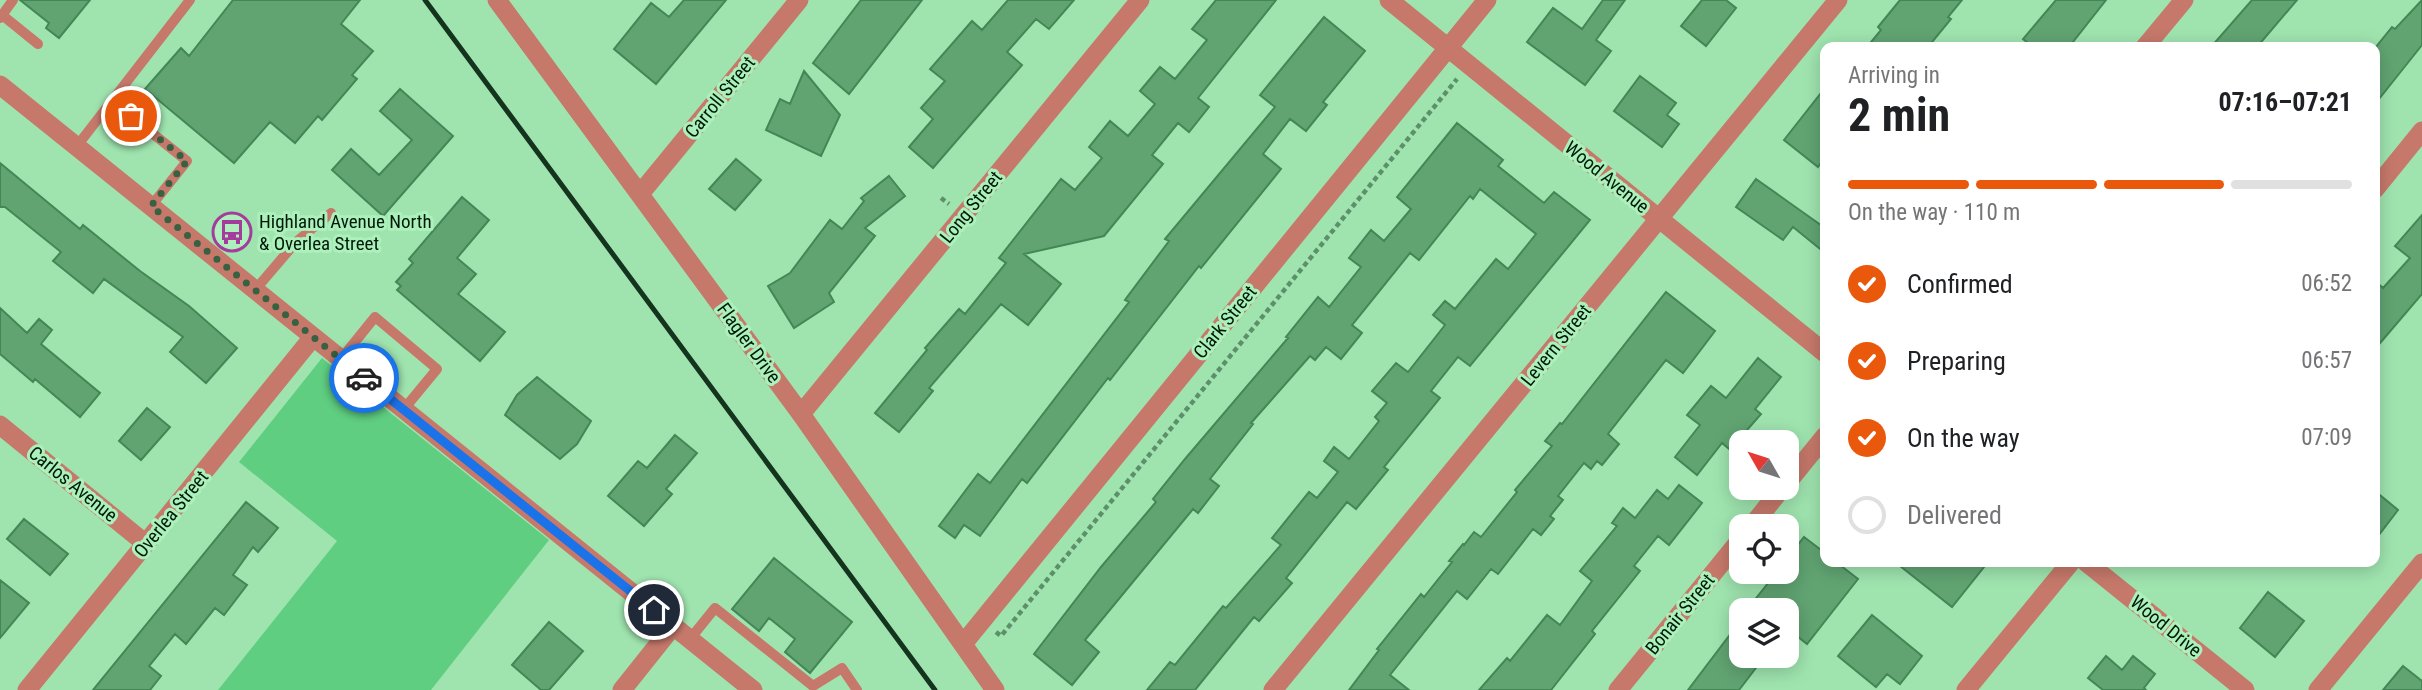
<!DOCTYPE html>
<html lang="en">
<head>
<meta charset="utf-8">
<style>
	:root { --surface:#fff; --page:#f6f6f6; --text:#202124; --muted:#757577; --line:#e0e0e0; --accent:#ea580c }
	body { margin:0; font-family:"Roboto Condensed",sans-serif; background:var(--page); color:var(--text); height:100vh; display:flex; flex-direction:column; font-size:26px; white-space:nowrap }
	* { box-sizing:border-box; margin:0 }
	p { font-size:23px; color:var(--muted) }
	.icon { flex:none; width:38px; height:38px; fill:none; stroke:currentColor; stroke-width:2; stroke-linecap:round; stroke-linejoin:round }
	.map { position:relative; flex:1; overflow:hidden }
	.details { position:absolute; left:1820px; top:42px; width:560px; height:525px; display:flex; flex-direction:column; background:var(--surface); border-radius:14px; box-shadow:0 4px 18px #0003 }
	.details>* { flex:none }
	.needle { width:46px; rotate:309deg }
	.tools { position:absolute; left:1729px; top:430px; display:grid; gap:14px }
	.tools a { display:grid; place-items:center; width:70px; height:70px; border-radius:14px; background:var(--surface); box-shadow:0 4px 18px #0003; font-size:35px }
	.pin { position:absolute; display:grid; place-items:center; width:60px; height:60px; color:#fff; margin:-30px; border:4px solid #fff; border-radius:50%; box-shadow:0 2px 7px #0007 }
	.courier { position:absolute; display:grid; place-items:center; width:70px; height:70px; margin:-35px; border:5px solid #1a73e8; border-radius:50%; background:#fff; color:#222; box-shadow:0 2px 9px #0007 }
	.headline em { font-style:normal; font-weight:700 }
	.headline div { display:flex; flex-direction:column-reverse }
	.headline { display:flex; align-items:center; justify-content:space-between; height:119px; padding:0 28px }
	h1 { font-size:46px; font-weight:700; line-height:52px }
	.bar { display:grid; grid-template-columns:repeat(4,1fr); gap:10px 7px; align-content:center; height:84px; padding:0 28px }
	.bar i { height:9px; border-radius:5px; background:var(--line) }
	.bar .active { background:var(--accent) }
	.bar p { grid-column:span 4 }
	ol { padding:0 28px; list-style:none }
	li { display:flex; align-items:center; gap:21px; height:77px }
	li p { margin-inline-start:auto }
	li .icon { padding:7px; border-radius:50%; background:var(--accent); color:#fff; stroke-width:4 }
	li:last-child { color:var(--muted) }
	li i { width:38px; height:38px; border:4px solid var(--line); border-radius:50% }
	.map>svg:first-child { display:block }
	.green { fill:#5fce81 }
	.building { fill:#61a472; stroke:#448757; stroke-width:2 }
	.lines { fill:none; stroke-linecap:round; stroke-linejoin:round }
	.path { stroke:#5d906a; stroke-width:4.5; stroke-dasharray:5 3.5; stroke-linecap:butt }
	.service { stroke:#c6796b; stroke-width:10 }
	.minor { stroke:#c6796b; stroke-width:19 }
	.tertiary { stroke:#c6796b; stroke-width:19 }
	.rail { stroke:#14341d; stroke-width:5 }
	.done { stroke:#386142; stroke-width:7; stroke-dasharray:0 12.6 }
	.route { stroke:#1a73e8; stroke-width:9 }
	.labels { text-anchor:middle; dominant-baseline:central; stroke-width:6; stroke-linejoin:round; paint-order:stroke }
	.street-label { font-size:19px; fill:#001a08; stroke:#acf1bc }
	.poi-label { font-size:19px; fill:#001a08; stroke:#acf1bc; text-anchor:start }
</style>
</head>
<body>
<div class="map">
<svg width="2422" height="690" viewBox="0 0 2422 690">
	<rect width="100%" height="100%" fill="#9fe4af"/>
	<path class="green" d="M322,358L549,540L431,690H218L337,541L239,462Z"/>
	<path class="building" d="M20,0H90L59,38L46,28L49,23Z
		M233,0H360L341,24L373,51L352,75L357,79L322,120L318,116L295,143L270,122L234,163L145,89L181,48L189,56Z
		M684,0H726L656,84L614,49L651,3L669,17Z
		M861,0H922L849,94L813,63Z
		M1008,0H1074L1049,29L1036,19L1007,52L1022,65L933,168L909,147L933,119L921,108L945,81L930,69L972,21L982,30Z
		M1216,0H1276L1198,98L1209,107L1189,132L1178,123L1152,155L1163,164L1104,236L1024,254L1061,284L1028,325L1001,304L929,388L933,391L899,432L875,413L927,350L925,348L959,309L965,314L1006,263L999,258L1061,179L1075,190L1102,158L1089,147L1110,121L1128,136L1155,104L1140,91L1160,67L1175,79L1207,40L1192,29Z
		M1603,0H1625L1596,40L1611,51L1585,85L1527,42L1553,8L1582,29Z
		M1702,0H1726L1736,8L1706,46L1681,26Z
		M1900,0H1962L1948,17L1951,19L1928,47H1867L1881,30L1878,27Z
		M2056,0H2106L2069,47H2033L2023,39Z
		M2252,0H2297L2257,47H2211Z
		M2422,0V45L2375,104V48L2392,27L2395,29Z
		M1324,17L1365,51L1323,102L1327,105L1306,131L1290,119L1263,154L1281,169L1201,268L1199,266L1110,380L1108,378L1027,483L1022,479L980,536L964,525L955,538L939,526L978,474L990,483L1129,302L1125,300L1169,241L1165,239L1275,107L1260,95Z
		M804,71L840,115L821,156L766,130L780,99L790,104Z
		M1640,76L1676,103L1667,115L1679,124L1662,147L1614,111Z
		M1825,88V157L1818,167L1784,140Z
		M400,89L453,136L383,216L332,170L351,149L379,175L412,140L380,111Z
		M1457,123L1503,160L1498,166L1544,203L1554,192L1590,220L1470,366L1458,357L1431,391L1440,398L1384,467L1388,470L1356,509L1347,502L1286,578L1292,583L1259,621L1254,617L1195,690H1147L1170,662L1175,665L1223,606L1226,608L1281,545L1272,538L1309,492L1317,498L1338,472L1324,461L1334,447L1349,459L1379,421L1375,417L1387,403L1372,391L1396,363L1408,372L1445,325L1433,315L1445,301L1455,309L1496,259L1508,269L1536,234L1480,189L1473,199L1470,196L1419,260L1410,253L1352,325L1362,333L1341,359L1326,347L1315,360L1310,356L1251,423L1253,424L1210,479L1219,486L1198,513L1193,509L1085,640L1099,652L1072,685L1034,654L1101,567L1156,502L1153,499L1185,459L1288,338L1286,337L1318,297L1329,307L1361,267L1349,258L1371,230L1384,241L1411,209L1397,197Z
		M736,159L761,180L735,210L709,189Z
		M0,163L80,229L83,225L140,271L189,306L237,348L206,383L170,352L183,337L104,279L93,293L53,261L61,252L5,207H0Z
		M889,176L905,196L865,228L875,236L829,293L834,302L794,328L768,286L790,273L830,220L842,229L864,201L861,198Z
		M1756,179L1825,228V253L1793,227L1783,240L1736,207Z
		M462,197L489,220L457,258L476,274L458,294L505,332L480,361L397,290L401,286L396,282L413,263L409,259Z
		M2422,215V294L2375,349V281L2383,288L2410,258L2395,246Z
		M1666,292L1715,331L1683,373L1666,360L1608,434L1619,444L1602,465L1597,461L1591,469L1584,463L1558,496L1563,500L1550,516L1554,519L1541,535L1533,529L1498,574L1491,569L1467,599L1457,591L1390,675L1409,690H1349L1379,650L1377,649L1421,594L1424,597L1452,562L1449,561L1463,544L1464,545L1474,532L1481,537L1517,492L1515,490L1552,446L1545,441L1560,423L1562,424Z
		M0,308L27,333L39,319L52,330L41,344L100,393L80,417L35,379L33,382L0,354Z
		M1758,358L1781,377L1755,409L1761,414L1747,430L1763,443H1741V459L1722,443L1697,475L1675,457L1700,425L1687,415L1711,386L1726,398Z
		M537,377L591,421L577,444L560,459L505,415L517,395Z
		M147,408L170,427L141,460L119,441Z
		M675,435L697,453L666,489L672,494L644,526L608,496L638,461L647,468Z
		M1679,485L1702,503L1669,545L1658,536L1634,566L1640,571L1592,631L1595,634L1551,690H1479L1507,658L1510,661L1547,615L1560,625L1592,581L1580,571L1617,526L1612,523L1623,508L1635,518L1657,490L1668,499Z
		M2375,491L2398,510L2375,540Z
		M246,502L278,528L258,552L253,547L233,575L247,585L224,615L215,608L186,644L175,634L149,666L161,676L150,690H93Z
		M24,519L68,554L50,575L7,539Z
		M1804,537L1825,553V562H1836L1858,579L1807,644L1787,628V611H1765L1753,602L1777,572H1787V559Z
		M774,558L852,622L810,673L785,652L795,639L769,618L759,631L732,609Z
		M1895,562H1988L1952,607Z
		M0,580L29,603L0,638Z
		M2268,592L2304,621L2275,657L2240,628Z
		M1872,615L1922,656L1900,684L1887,674L1876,687L1838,656Z
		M549,622L583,651L549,690H541L512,665Z
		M1729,636L1741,646V656H1765L1739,690H1688Z
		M2106,656L2122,670L2133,656L2155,674L2144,688L2146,690H2103L2088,678Z
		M2403,666L2422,681V690H2383Z"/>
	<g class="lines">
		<path class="path" d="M941,198L949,204
			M996,632L1001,636L1457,79"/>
		<path class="service" d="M2,15L38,44
			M0,18L13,0
			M112,101L187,161L151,206
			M77,146L190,0
			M255,290L296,242L331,213
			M341,359L375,317L437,369L404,409
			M690,639L715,608L813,686L842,668L857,690"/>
		<path class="minor" d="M497,0L801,414L995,690
			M1389,0L1825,353
			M2145,47L2184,0
			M640,194L799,0
			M801,414L1140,0
			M0,425L146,544
			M1787,483L1825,436
			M1751,527L1782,488
			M2086,562L2245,690
			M963,644L1487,0
			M27,690L313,337
			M622,690L673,626
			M1273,690L1838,0
			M1618,690L1741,539
			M2318,690L2422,563"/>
		<path class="tertiary" d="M0,85L753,690
			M2375,189L2422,131
			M1966,690L2071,562"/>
		<path class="rail" d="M425,0L935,690"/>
	</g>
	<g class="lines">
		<path class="done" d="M131,116L187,161L151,206L364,378"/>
		<path class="route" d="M364,378L654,610"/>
	</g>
	<defs>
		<symbol id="bus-ring" viewBox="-11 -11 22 22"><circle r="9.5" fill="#acf1bc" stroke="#a53b9c" stroke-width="1.5"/><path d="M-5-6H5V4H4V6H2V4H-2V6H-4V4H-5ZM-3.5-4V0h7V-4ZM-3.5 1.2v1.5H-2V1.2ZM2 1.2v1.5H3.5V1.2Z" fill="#a53b9c"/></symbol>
	</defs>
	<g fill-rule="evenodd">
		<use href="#bus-ring" x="210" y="210" width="44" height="44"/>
	</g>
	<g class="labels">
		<g class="street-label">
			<text transform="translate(720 97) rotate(-51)">Carroll Street</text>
			<text transform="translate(1607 177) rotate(39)">Wood Avenue</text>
			<text transform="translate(971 207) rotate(-51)">Long Street</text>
			<text transform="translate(1225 322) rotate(-51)">Clark Street</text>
			<text transform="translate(749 343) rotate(54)">Flagler Drive</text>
			<text transform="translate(1556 345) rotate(-51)">Levern Street</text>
			<text transform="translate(73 484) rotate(39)">Carlos Avenue</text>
			<text transform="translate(171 514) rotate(-51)">Overlea Street</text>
			<text transform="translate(1680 614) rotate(-51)">Bonair Street</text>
			<text transform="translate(2166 626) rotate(39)">Wood Drive</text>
		</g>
		<g class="poi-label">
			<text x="259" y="221">Highland Avenue North<tspan x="259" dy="22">&amp; Overlea Street</tspan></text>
		</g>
	</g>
</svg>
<div class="tools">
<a><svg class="needle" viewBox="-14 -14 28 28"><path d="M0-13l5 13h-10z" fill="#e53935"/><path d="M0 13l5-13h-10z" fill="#757577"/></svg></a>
<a><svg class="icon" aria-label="locate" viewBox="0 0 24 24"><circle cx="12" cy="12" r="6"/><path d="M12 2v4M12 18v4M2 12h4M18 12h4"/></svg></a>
<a><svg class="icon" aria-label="layers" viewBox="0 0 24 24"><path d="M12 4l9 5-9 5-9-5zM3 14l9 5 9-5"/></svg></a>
</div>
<div class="pin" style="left:131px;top:116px;background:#ea580c"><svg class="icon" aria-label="bag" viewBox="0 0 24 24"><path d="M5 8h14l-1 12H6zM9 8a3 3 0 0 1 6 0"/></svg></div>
<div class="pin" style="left:654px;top:610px;background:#1f2937"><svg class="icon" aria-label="home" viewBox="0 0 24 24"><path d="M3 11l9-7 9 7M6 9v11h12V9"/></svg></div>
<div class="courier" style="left:364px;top:378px"><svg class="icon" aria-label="car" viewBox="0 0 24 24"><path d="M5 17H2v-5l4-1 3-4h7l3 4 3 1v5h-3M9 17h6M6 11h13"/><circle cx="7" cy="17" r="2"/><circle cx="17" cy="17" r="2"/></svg></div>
<section class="details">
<div class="headline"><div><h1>2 min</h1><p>Arriving in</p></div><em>07:16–07:21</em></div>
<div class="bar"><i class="active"></i><i class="active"></i><i class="active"></i><i></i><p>On the way · 110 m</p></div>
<ol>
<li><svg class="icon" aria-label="check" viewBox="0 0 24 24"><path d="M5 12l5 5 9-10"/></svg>Confirmed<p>06:52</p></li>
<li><svg class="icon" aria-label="check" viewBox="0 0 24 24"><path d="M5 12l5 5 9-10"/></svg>Preparing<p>06:57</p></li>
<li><svg class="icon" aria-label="check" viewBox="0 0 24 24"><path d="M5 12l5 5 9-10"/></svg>On the way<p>07:09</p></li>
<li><i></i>Delivered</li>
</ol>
</section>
</div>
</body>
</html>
